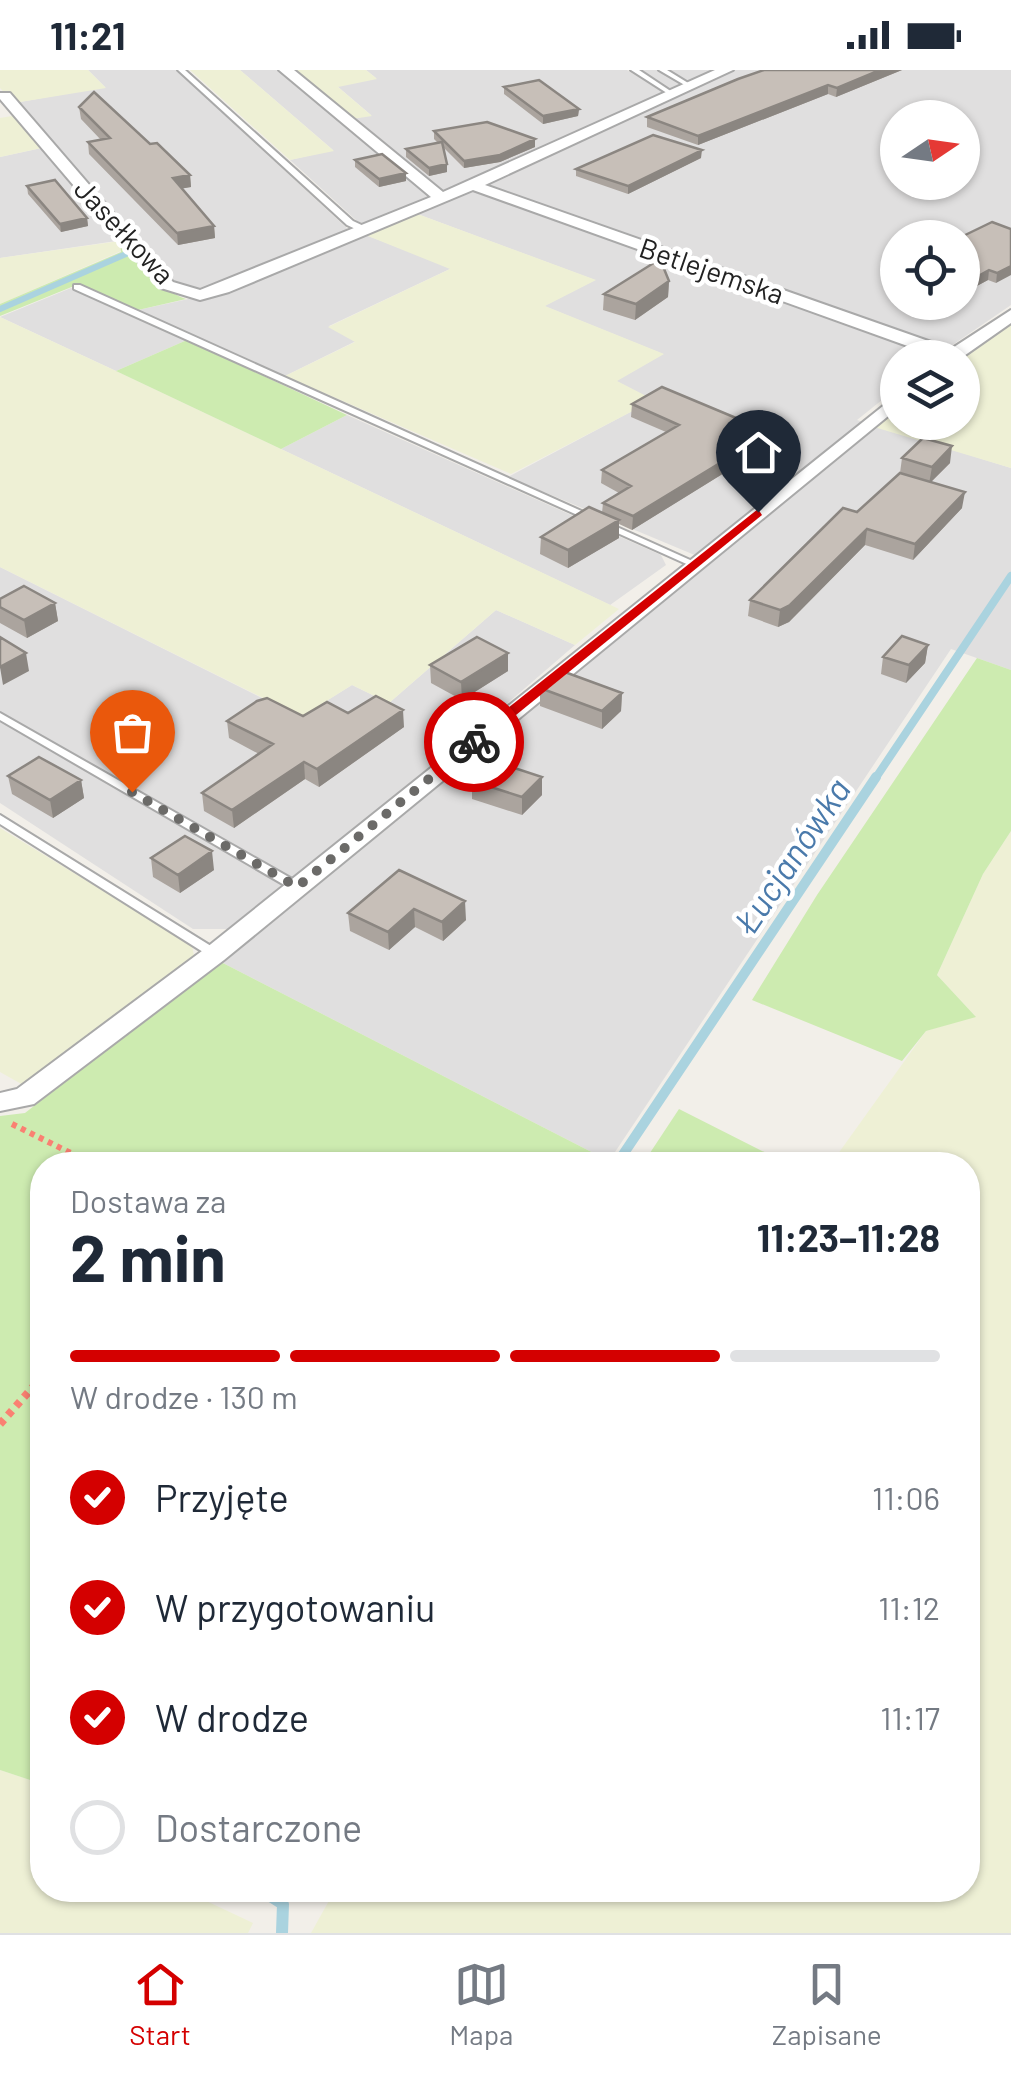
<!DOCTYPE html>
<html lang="pl">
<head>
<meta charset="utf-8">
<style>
	:root { --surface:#fff; --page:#f2f2f3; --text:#1f2937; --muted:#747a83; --line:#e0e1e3; --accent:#d40000 }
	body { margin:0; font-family:Barlow,sans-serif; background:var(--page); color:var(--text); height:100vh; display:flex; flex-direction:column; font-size:38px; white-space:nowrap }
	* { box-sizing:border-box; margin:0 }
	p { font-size:32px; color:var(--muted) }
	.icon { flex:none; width:55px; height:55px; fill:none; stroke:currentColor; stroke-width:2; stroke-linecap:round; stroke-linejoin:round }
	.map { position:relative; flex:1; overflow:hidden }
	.details { position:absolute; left:30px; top:1082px; width:950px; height:750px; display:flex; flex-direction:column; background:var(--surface); border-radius:40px; box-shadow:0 2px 8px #0004 }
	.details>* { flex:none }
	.needle { width:65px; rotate:77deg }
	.tools { position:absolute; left:880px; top:30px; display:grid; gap:20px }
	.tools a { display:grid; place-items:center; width:100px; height:100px; border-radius:50%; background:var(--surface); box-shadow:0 2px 8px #0004; font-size:50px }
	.pin { position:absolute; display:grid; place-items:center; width:85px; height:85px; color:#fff; margin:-102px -42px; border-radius:50% 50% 50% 0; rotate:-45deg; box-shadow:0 0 10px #0007 }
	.pin .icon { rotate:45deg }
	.courier { position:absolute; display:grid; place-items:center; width:100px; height:100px; margin:-50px; border:8px solid #d40000; border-radius:50%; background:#fff; color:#222; box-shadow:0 2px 12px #0007 }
	.overview em { font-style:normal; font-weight:700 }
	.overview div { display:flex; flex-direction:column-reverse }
	.overview { display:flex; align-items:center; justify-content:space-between; height:170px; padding:0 40px }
	h1 { font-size:65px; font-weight:700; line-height:75px }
	.bar { display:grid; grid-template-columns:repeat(4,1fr); gap:15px 10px; align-content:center; height:120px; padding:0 40px }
	.bar i { height:12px; border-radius:8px; background:var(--line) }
	.bar .active { background:var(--accent) }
	.bar p { grid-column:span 4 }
	ol { padding:0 40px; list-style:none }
	li { display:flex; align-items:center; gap:30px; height:110px }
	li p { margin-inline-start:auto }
	li .icon { padding:10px; border-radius:50%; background:var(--accent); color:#fff; stroke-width:4 }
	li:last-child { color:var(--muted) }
	li i { width:55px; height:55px; border:5px solid var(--line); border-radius:50% }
	.status { display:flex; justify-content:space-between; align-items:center; height:70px; padding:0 50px; background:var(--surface); direction:ltr }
	.status svg { height:28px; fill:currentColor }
	.menu { display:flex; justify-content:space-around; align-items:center; height:140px; border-top:2px solid var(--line); background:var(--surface); font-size:28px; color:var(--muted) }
	.menu a { display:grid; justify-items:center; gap:5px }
	.menu .active { color:var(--accent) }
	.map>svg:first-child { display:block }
	.residential { fill:#e0dfdf; fill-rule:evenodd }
	.farmland { fill:#eef0d5 }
	.grass { fill:#cdebb0 }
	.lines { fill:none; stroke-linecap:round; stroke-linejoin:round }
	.stream-far3 { stroke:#aad3df; stroke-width:6 }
	.stream-far2 { stroke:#aad3df; stroke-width:8 }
	.stream-far1 { stroke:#aad3df; stroke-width:10 }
	.stream { stroke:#aad3df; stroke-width:12 }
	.service-casing { stroke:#a9a9a9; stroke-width:4 }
	.minor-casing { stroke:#a9a9a9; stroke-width:4 }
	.path-far1 { stroke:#fa8072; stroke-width:6; stroke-dasharray:5 5; stroke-linecap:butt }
	.path { stroke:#fa8072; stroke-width:8; stroke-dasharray:6 6; stroke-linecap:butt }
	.service { fill:#fff; fill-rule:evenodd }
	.minor { fill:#fff; fill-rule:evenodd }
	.wall { fill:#aba49e }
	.shaded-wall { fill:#8b8681 }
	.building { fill:#c7bfb8; stroke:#8b8681; stroke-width:2.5 }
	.route { fill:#d40000 }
	.done { stroke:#6b6a68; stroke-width:10; stroke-dasharray:0 18 }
	.labels { text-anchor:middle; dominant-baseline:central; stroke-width:9; stroke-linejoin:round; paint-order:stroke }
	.far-street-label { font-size:28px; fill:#222; stroke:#fff }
	.water-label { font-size:35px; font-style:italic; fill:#4a7aab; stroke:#fff }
</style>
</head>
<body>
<div class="status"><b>11:21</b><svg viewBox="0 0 49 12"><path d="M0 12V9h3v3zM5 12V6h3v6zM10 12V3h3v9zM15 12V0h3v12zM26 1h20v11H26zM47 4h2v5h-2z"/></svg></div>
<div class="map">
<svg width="1011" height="1863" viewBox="0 0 1011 1863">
	<rect width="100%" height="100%" fill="#f2efe9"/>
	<path class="residential" d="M88,0H176L350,161L205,220L178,216L137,168L0,188V87L46,77L14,33L105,17Z
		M240,0H293L352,49L371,45L337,16L376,8L366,0H627L662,22L665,15L642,0H1011V235L935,287L898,288L897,318L857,350L1011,398V600L951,579L609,1091L219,891L709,491L508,407L653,330L616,311L663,284L544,236L595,210L404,139L366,155L357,151L290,90L333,80ZM898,48H962V112H898ZM898,168H962V232H898Z
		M363,164L452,198L329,256L356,271L285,306L138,240L193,228Z
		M71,218L187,270L116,301L0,247Z
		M347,345L661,485L666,495L610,535L281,379Z
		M0,497L300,647L352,615L389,633L496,540L575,575L290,821L280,816L232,859H193L0,733Z"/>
	<path class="farmland" d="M0,0H88L106,18L14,33L0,18Z
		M190,0H240L334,81L290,90Z
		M293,0H366L377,9L338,17L372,46L352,49Z
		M18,45L46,77L0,87V48Z
		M412,142L596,210L545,236L664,284L617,311L654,330L511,404L285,306L355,272L328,257L450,199L363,164Z
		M120,171L121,181L0,234V188Z
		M0,247L116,301L619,539L575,575L496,540L389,633L352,615L301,647L0,497Z
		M1011,250V398L874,357L897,337L898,352H962V288L957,287Z
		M0,758L192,875L194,886L25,1016L0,1002Z
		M1011,761V1863H311L335,1820H968V1095H830L926,961L975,946L937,905L983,804Z
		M0,1700L42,1714V1820H183L253,1853L248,1863H0Z"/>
	<path class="grass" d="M125,170C143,192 159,220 186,229L138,240L79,214L0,246V234L121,182L120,171Z
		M187,270L347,345L281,379L116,301Z
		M977,588L1011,600V761L983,804L937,905L976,947L926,961L902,991L752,930L817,825Z
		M219,891L609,1091L606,1095H42V1714L0,1700V1046L25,1043Z
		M679,1039L790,1095H642Z"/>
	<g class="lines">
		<path class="stream-far3" d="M0,239L126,184"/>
		<path class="stream-far2" d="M875,709L1011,506"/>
		<path class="stream-far1" d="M616,1095L876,707"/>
		<path class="stream" d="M261,1820L283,1834L282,1863"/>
		<defs>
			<path id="service" d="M178,0H185L353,151L368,158V162H362L347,155Z
				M631,0H639L675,24L670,25Z
				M659,0H667L693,16L688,17Z
				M74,215H80L699,494L694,497L691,496L74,219Z
				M0,643L301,814L303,817L301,820H293L0,650Z
				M0,745L219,881L221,884L219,887H211L0,754Z"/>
			<path id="minor" d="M279,0H294L443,122L715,0H733L485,115L951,279L1011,240V253L961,288H941L473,120L229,222L200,230L161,218L0,29V23H10L173,212L200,220L431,127Z
				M898,324V338L224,890L34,1034L0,1041V1023L17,1019L206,878Z"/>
		</defs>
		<use href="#service" class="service-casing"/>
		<use href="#minor" class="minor-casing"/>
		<path class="path-far1" d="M12,1054L95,1095"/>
		<path class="path" d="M0,1354L42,1307"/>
		<use href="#service" class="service"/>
		<use href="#minor" class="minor"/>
	</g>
	<path class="wall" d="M764,0H902L836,27L828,24L698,75L647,57V47Z
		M504,17L579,39L578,46L543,54L504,24Z
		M79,37L150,74L190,105L191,117L182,118L214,156L215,168L178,175L89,84L88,72L101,70L81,49Z
		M434,61L535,69V77L500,92L464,98L443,77L447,102L429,106L406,87V79L438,73L434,69Z
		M701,88L628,124L576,106V99Z
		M355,90L406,103V111L379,117L355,97Z
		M27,116L87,148L88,156L61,162L28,124Z
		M1011,159L996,213L988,210L962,224V168Z
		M669,211L668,227L635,250L603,240L604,224Z
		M632,334L759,371L738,384L737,395L632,460L619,454V468L568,498L540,484L541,467L602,443L603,433L619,423L601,413L602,400L666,362L631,347Z
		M902,388L950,393L931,412L962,438L913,490L865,475L789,552L778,557L748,546L750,530L857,442L900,403Z
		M0,529L55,533L58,551L27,568L0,553Z
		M928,575L925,593L906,613L881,604L883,587Z
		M430,595L508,601L462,630L431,613Z
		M540,618L622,623L621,641L602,659L540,636Z
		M348,643L404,657L319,717L305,709L234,758L204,741L202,723L259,684L229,668L227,651Z
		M8,706L81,710L84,728L53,748L12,724Z
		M542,707V725L522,745L472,729V711Z
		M151,788L214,800L180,823L153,807Z
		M399,800L466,850L443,871L415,857L389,880L350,861L348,843Z"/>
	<path class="shaded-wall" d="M880,0H902L836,27L837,18Z
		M828,15V24L698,75V66Z
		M579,39L578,46L543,54V46Z
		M535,69V77L500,92L464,98V91Z
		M702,80L701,88L628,124V116Z
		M447,94V102L429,106V98Z
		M406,103V111L379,117V109Z
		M190,105L191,117L174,120L173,108Z
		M87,148L88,156L61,162L60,154Z
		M214,156L215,168L178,175L177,163Z
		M1011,196V205L996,213L997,203Z
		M989,200L988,210L962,224V215Z
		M669,211L668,227L635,250L636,234Z
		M760,358L759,371L738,384L737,395L632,460L633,446L728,377Z
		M952,376L950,393L929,414L932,397Z
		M965,422L962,438L913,490L915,474Z
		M619,450V468L568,498V480Z
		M867,459L865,475L789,552L778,557L780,540Z
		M55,533L58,551L27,568L24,550Z
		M928,575L925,593L906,613L909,595Z
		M26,583L29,601L3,615L0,597Z
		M508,583V601L462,630L461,612Z
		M622,623L621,641L602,659V641Z
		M403,640L404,657L319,717L317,699Z
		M304,692L305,709L234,758L232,740Z
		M542,707V725L522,745V727Z
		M81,710L84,728L53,748L50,730Z
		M212,781L214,800L180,823L178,805Z
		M465,831L466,850L443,871L442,852Z
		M414,839L415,857L389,880L388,862Z"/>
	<path class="building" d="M764,0H880L837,18L828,15L698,66L647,47L738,9Z
		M539,10L579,39L543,46L504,17Z
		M94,22L150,74L157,73L190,105L173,108L214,156L177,163L88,72L110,68L79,37Z
		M487,52L535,69L500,85L464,91L434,61Z
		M653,65L702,80L628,116L576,99Z
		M442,72L447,94L429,98L406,79Z
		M382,84L406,103L379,109L355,90Z
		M55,110L87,148L60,154L27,116Z
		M992,152L1011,159V196L997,203L989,200L962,215V181L966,180L962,179V168H959Z
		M660,189L669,211L636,234L604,224Z
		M662,317L760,358L728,377L738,382L633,446L603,433L631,416L602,400L679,355L632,334Z
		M923,368L952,376L932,397L902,388Z
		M900,403L965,422L915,474L867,459L790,535L780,540L750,530L843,438L857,442Z
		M589,437L619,450L568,480L541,467Z
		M24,516L55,533L24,550L0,537V529Z
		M902,566L928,575L909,595L883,587Z
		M0,567L26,583L0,597Z
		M477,567L508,583L461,612L430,595Z
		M562,601L622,623L602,641L540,618Z
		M376,626L403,640L317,699L304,692L232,740L202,723L273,674L227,651L257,631L267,628L303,646L327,632L348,643Z
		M39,687L81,710L50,730L8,706Z
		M493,691L542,707L522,727L472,711Z
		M185,766L212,781L178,805L151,788Z
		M399,800L465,831L442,852L414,839L388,862L348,843Z"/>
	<path class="route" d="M758,439L762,445L479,675H469V669Z"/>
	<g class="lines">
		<path class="done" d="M132,722L297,817L474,672"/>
	</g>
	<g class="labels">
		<g class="far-street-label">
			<text transform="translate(125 161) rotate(47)">Jasełkowa</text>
			<text transform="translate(712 200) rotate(19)">Betlejemska</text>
		</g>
		<g class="water-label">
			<text transform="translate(791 785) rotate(-56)">Łucjanówka</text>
		</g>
	</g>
</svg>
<div class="tools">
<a><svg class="needle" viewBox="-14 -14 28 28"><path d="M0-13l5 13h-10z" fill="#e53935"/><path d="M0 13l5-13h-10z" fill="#747a83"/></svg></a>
<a><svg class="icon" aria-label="locate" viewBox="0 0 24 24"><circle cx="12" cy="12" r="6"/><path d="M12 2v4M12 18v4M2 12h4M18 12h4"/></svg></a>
<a><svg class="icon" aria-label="layers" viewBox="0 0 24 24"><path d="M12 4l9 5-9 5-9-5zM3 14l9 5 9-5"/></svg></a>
</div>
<div class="pin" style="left:132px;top:722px;background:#ea580c"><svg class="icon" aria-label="bag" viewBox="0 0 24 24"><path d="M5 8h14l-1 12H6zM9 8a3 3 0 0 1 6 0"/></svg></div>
<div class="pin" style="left:758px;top:442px;background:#1f2937"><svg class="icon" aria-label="home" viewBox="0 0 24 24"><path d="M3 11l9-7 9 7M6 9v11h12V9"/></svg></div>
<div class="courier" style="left:474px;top:672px"><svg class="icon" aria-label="bike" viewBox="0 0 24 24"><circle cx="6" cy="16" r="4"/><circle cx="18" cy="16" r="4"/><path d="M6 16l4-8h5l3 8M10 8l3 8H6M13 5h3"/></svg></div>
<section class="details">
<div class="overview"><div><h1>2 min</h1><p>Dostawa za</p></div><em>11:23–11:28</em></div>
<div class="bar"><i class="active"></i><i class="active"></i><i class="active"></i><i></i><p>W drodze · 130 m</p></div>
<ol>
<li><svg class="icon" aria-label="check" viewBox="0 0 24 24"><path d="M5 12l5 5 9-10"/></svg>Przyjęte<p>11:06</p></li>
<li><svg class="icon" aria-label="check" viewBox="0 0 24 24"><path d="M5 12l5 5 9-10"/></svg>W przygotowaniu<p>11:12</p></li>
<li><svg class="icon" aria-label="check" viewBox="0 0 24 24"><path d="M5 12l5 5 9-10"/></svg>W drodze<p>11:17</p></li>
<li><i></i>Dostarczone</li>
</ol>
</section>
</div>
<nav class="menu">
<a class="active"><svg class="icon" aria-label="home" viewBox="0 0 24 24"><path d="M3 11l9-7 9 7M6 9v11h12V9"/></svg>Start</a>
<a><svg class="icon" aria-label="map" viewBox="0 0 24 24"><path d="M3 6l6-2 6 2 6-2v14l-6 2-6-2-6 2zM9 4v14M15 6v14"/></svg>Mapa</a>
<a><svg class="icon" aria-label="saved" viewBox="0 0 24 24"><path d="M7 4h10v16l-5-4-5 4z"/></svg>Zapisane</a>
</nav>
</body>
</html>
